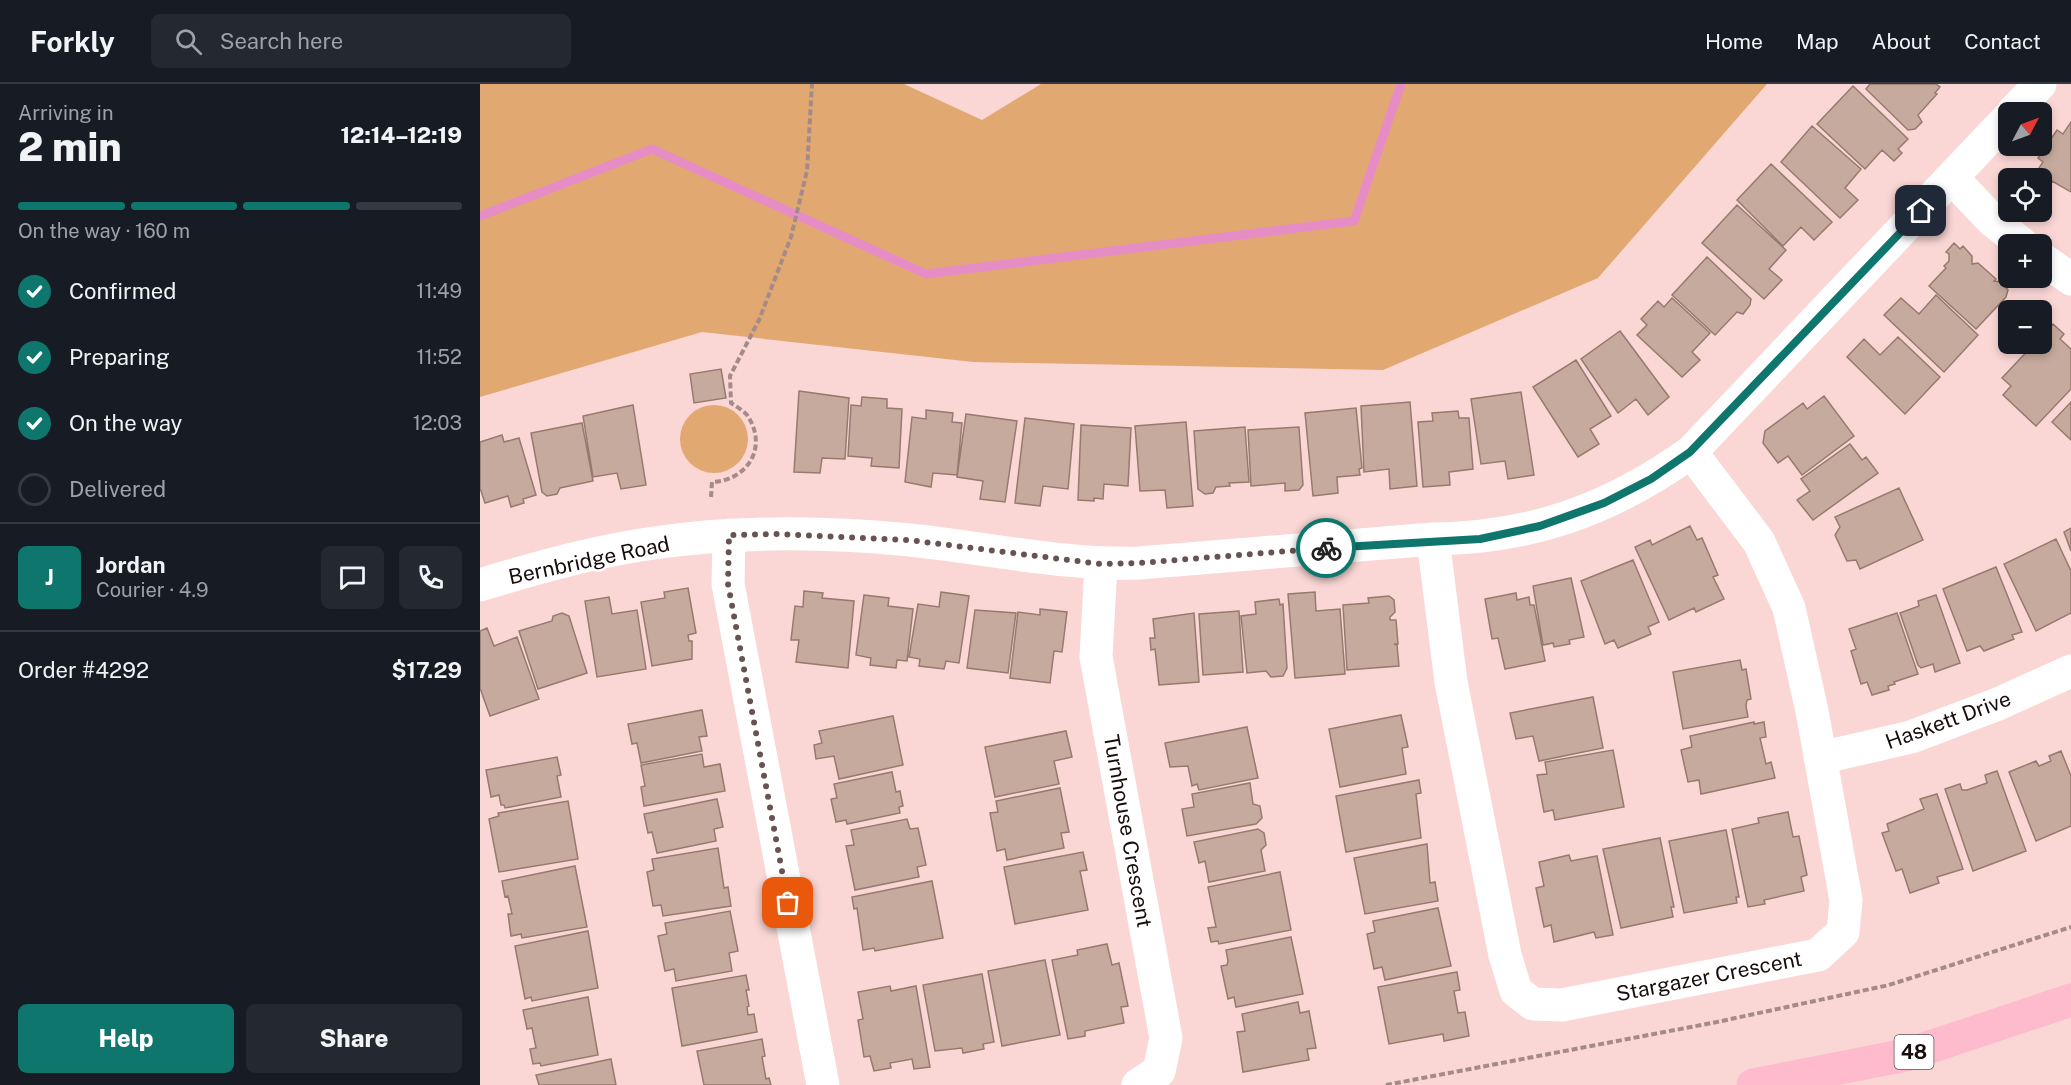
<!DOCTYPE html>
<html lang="en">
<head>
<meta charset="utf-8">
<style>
	:root { --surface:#171b24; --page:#242831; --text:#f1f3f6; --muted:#9ea1a6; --line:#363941; --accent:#0f766e }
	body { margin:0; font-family:"Public Sans",sans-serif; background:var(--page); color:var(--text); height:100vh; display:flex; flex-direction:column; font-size:22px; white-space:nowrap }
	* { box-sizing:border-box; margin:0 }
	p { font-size:20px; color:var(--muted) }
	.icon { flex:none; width:33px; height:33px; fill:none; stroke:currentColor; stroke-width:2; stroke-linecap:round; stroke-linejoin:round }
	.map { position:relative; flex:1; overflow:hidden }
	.details { display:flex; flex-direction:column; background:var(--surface); width:480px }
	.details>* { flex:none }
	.needle { width:39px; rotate:49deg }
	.tools { position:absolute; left:1518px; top:18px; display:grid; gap:12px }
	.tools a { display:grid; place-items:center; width:54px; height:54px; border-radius:9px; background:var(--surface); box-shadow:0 3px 9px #0003; font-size:30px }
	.pin { position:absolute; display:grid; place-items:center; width:51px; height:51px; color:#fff; margin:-26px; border-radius:12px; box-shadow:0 3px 9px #0006 }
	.courier { position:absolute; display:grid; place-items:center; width:60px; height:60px; margin:-30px; border:4px solid #0f766e; border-radius:50%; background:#fff; color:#222; box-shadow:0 2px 8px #0007 }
	.head em { font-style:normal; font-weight:800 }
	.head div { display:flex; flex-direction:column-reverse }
	.head { display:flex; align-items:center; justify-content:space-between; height:102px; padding:0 18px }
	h1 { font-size:39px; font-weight:800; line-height:45px }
	.bar { display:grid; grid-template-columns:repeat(4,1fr); gap:9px 6px; align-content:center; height:72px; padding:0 18px }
	.bar i { height:8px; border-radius:4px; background:var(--line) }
	.bar .selected { background:var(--accent) }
	.bar p { grid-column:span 4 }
	.line { display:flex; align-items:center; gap:15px; padding:0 18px; border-top:2px solid var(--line) }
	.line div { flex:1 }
	.round { display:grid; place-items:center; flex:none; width:63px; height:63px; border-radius:9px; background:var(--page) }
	ol { padding:0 18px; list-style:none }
	li { display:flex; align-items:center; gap:18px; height:66px }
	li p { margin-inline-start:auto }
	li .icon { padding:6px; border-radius:50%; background:var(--accent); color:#fff; stroke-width:4 }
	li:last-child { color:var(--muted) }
	li i { width:33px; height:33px; border:3px solid var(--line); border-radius:50% }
	.button { display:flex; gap:12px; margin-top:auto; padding:12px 18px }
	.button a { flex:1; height:69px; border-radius:9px; background:var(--accent); color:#fff; font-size:24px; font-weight:800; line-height:69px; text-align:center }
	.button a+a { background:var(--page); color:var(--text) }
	header { display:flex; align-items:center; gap:36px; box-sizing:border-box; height:84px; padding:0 30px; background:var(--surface); border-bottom:2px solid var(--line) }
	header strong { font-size:28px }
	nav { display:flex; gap:33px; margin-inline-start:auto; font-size:21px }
	.search { width:420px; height:54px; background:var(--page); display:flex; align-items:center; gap:15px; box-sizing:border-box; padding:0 21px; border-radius:9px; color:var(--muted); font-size:22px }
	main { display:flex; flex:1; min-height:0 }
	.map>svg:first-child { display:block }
	.green { fill:#e2a872 }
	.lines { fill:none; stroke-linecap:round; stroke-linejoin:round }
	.stream { stroke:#e78dc5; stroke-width:9 }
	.building { fill:#c7aa9e; stroke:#967a6e; stroke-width:1.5 }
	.path { stroke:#a48a88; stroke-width:4; stroke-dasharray:6 3; stroke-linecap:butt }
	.minor { stroke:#fff; stroke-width:33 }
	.major { stroke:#fdbbcd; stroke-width:33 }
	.done { stroke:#675452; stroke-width:6; stroke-dasharray:0 10.8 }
	.route { stroke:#0f766e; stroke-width:8 }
	.labels { text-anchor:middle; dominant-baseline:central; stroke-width:5; stroke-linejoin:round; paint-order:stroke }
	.shield { fill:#fff; stroke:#5d5655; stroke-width:1.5 }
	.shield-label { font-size:20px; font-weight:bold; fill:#180d0c }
	.street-label { font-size:21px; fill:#180d0c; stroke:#fff }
</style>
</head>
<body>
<header>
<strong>Forkly</strong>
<div class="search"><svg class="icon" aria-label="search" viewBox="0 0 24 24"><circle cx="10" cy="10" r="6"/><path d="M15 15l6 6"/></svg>Search here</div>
<nav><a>Home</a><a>Map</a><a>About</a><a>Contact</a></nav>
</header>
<main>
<section class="details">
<div class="head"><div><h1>2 min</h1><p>Arriving in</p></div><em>12:14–12:19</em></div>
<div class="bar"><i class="selected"></i><i class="selected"></i><i class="selected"></i><i></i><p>On the way · 160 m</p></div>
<ol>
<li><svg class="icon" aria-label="check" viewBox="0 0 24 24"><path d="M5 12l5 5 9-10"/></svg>Confirmed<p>11:49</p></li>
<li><svg class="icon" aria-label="check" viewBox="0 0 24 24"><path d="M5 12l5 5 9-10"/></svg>Preparing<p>11:52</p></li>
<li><svg class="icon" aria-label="check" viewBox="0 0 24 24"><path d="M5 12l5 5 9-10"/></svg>On the way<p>12:03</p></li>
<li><i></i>Delivered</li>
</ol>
<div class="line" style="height:108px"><b class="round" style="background:var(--accent);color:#fff">J</b><div><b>Jordan</b><p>Courier · 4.9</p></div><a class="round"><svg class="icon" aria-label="chat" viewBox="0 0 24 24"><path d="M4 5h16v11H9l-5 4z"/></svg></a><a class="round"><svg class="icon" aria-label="phone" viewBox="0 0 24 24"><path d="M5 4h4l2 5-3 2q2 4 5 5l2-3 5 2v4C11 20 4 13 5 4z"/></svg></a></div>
<div class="line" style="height:78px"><div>Order #4292</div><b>$17.29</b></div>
<div class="button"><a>Help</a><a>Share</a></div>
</section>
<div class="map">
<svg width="1591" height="1001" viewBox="0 0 1591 1001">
	<rect width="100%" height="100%" fill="#fad7d5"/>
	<path class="green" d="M0,0H424L502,36L561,0H1287L1118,194L903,286L493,278L222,248L0,313Z
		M200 355a34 34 0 1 1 68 0a34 34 0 1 1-68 0Z"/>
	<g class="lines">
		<path class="stream" d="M0,132L172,65L446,190L874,137L921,0"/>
	</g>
	<path class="building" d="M1390,0H1456L1460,3L1455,9L1457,10L1438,31L1442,38L1435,45L1428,46L1386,5Z
		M1373,2L1428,55L1418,65L1422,69L1414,77L1402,66L1385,85L1337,40Z
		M1591,38V108L1572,97L1570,100L1555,90L1563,78L1558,74L1577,46L1583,50Z
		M1332,42L1381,85L1365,104L1378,116L1360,134L1301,78Z
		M1291,80L1352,138L1334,156L1321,143L1303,162L1257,116Z
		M1257,121L1306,166L1289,185L1302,196L1284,215L1222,159Z
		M1474,159L1480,165L1483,162L1492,172V180L1498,179L1516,195L1514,197L1521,198L1528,206L1526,213L1496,245L1449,202L1466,184L1464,182L1469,177V170L1466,168Z
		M1227,173L1271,215L1270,221L1263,230L1257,228L1235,251L1192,211Z
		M1456,211L1498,251L1464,288L1404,231L1421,214L1439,230Z
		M1192,214L1230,249L1212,268L1220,276L1202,293L1157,251L1167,241L1161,235L1178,217L1184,223Z
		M1573,240L1584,250L1580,255L1591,265V305L1556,342L1523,311L1531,302L1522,294L1554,260H1562V252Z
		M1140,247L1189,313L1168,331L1156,315L1138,329L1101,275Z
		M1418,253L1460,293L1425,330L1367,273L1384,255L1400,271Z
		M1096,276L1131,332L1110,345L1119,360L1098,373L1053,303Z
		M241,285L246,314L214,319L210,290Z
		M319,307L369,314L365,375L342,374L340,389L314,388Z
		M1041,308L1054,391L1028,395L1025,377L1001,380L991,315Z
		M1344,312L1374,352L1322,391L1308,372L1298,379L1283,359L1285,347L1323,319L1327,325Z
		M382,313L407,315V324L422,325L419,384L391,382L392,374L368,372L371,321L381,322Z
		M930,318L937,402L910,405L909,385L884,388L881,322Z
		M1591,318V356L1572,338Z
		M153,321L166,401L141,405L137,389L113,393L103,332Z
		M876,324L882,384L879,385L880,391L857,393L858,409L833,412L825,329Z
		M446,326L473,329L472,338L482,339L477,391L453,389L451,403L425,398L432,333L446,335Z
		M978,327L979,334H989L993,385L969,388L970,401L943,403L938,338L953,337L952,329Z
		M486,330L537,337L525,418L500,415L503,397L477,393Z
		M545,334L594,340L588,405L563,402L560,422L535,419Z
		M706,338L713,422L687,424L685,406L660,407L655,342Z
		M102,339L113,397L80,404L77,410L67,412L62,408L51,349Z
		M601,341L651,344L648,402L624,400L623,415L614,414V417L598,416Z
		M765,343L769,398L749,399L750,402L736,403L733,409L725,410L718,405L714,347Z
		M819,343L823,401L819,406L805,407V399L771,402L768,346Z
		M22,351L24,358L39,354L56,411L43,415L44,419L31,423L28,412L5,419L0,404V358Z
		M1370,360L1382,376L1386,373L1398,389L1333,436L1317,416L1330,407L1321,395Z
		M1419,404L1443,456L1380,485L1376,476L1367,477L1355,451L1360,443L1355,433Z
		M1210,442L1217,456L1222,454L1238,491L1233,493L1244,515L1216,528L1214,524L1189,536L1155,463L1170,456L1172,461Z
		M1591,444V467L1584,448Z
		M1576,455L1591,487V529L1556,547L1524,480Z
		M1153,476L1179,538L1168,543L1171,550L1138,564L1134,556L1125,560L1101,497Z
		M1516,483L1542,548L1532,551L1534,555L1504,567L1500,562L1487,567L1463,505Z
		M1091,494L1104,553L1089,556L1090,560L1074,563L1073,559L1063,561L1053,502Z
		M208,504L216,549L208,551L209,557H212V575L172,582L161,518L185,514L184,508Z
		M324,507L343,509L342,514L374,517L368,584L316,578L319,556H311L315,522L323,523Z
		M461,508L489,512L479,579L466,577L464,585L439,582L440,575L429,573L438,520L459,523Z
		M835,508L836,527L860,525L865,590L815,594L808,510Z
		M1036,509L1037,516L1049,513L1050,521H1054L1065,577L1025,585L1018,554L1012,555L1005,515Z
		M384,511L409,514L408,522L433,525L427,577L417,576L416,584L390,581L391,574L376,571Z
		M1456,511L1480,579L1455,588L1453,580L1441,584L1438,581L1420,529L1439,522L1438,517Z
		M909,512L914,516L915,528L910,533V536H916L918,560H914L917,561L919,582L867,586L863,521L889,519L888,514Z
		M129,513L132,530L157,526L166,585L117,593L105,517Z
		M799,515L800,521L803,520L807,584L803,592L791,593L786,587L767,589L761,532L776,530L775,518Z
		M560,525L587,528L582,568L574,567L570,599L530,594L538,528L560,531Z
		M495,526L536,529L528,589L487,584Z
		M759,527L763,588L723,591L719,530Z
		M82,529L89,532L107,589L58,605L39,547L72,537L73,532Z
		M714,529L719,598L679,601L675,565L671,566L670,554H675L673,535Z
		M1417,529L1438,590L1414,598L1415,600L1408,602L1409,606L1392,611L1387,598L1381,600L1371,567L1376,565L1369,545Z
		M7,544L14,562L37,553L59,615L10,632L0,604V547Z
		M1260,576L1262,586L1266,585L1271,615L1267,616L1266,622L1268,633L1203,645L1193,588Z
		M1113,613L1123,664L1059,677L1053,652L1036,655L1030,629Z
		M222,626L227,652L219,653L222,667L161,679L157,659L152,660L148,640Z
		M921,631L928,663L922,664L926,690L860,703L849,645Z
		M413,632L423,681L359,695L354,672L336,675L334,661L342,659L339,647Z
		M1274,638V640L1284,638L1286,653L1280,654L1286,680L1291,678L1295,694L1221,710L1219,696L1208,698L1201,666L1212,663L1210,652Z
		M767,643L778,694L719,706L717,700L712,702L708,682L690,683L685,659Z
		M586,647L592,673L574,677L579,700L515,713L505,663Z
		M1133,666L1144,723L1075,736L1073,726L1064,728L1057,691L1067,690L1065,678Z
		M1581,667L1591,692V742L1556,757L1529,688L1556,677L1559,682L1571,677L1569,672Z
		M222,670L224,683L240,680L245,707L164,722L161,703L165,702L161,681Z
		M77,673L81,691L77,692L81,713L25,724L24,721H21L19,711L11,713L6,686Z
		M1517,687L1546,767L1493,787L1465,705L1480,700L1482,706H1487L1507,699L1505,691Z
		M412,688L416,708L420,707L423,722L419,723L420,729L367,740L366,736L356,738L351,715L357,714L354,700Z
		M939,696L941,709L936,710L941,754L866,768L856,712Z
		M770,699L773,720L780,722L782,734L776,740L707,752L702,725L714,723L712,710Z
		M580,704L589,748L581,749L584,764L527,776L525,765L517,767L510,729L518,728L516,717Z
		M1457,710L1483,785L1457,793L1459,799L1430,809L1422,785L1416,787L1402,749L1409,747L1407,740L1444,725L1440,715Z
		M237,715L243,743L234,745L236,757L177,769L172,748L168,749L164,730Z
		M88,717L98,775L19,788L9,735L19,732L18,729Z
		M1308,728L1313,753L1319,752L1327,791L1321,793L1324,807L1284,816L1285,820L1268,823L1252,745L1279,739L1278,734Z
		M427,735L430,745L438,744L446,781L437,783L439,793L375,806L366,762L374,761L371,746Z
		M778,745L784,749L786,761L781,766L785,787L729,798L725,777L719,779L714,758Z
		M1246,746L1259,813H1256L1257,819L1204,829L1189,757Z
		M1180,754L1194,823H1191L1193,833L1141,844L1123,765Z
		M947,760L950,799L955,798L958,817L885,830L874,774Z
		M238,764L244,804L248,803L251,822L183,832L181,821L173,822L167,788L174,786L172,775Z
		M603,768L607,786L600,787L608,826L535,840L524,783Z
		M1089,771L1091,777L1117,772L1133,851L1116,854L1114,848L1074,858L1071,841L1064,843L1056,804L1064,802L1059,778Z
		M95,782L107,843L42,854L41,850L31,852L28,830H32L28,812L25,813L22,797Z
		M800,788L811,846L739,860L738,857L731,858L728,844L736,843L728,803Z
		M452,797L463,854L395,867L394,864L383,866L377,824L374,825L372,813Z
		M958,824L971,882L905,896L902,883L894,885L887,850L895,848L893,837Z
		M250,827L258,867L249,869L252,887L196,897L194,885L185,887L178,852L187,850L185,839Z
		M108,847L118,904L52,917L51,913L45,915L35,862Z
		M811,853L823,910L756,923L754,913L748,915L741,882L747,881L748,877L746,866Z
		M627,860L632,881L639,879L648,922L641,923L644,939L605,947V952L588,955L572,876L598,871L597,866Z
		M565,876L580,951L522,962L508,887Z
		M977,888L980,906L974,907L978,929L985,928L989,952L964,957L963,950L909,960L898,903Z
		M502,890L514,958L503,960L504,965L483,969L482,964L455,967L443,901Z
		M266,891L269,906H266L269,922L267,923L268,931L274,930L277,948L202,962L192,904Z
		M410,902L411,907L436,902L450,983L434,985L432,975L410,979L411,984L394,987L390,972L384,973L378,936L383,935L378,908Z
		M108,913L118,971L61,982L60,979L53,980L50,965L56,964L52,944L47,945L43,926Z
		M818,918L820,929L829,927L836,964L827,965L829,976L763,988L757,948L765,947L762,930Z
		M282,955L285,972L282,973L286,995L289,994L291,1001H224L217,967Z
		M131,975L136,1001H59L56,991Z"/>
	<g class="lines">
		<path class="path" d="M231,413L232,398C265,397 288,366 269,334C266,328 257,323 251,319L250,292L279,236L311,153L327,87L332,0
			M906,1001L1237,938L1409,901L1591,843"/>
		<path class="minor" d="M1533,28L1560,0
			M1472,94L1512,136L1542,160
			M1562,175L1591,195
			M249,451L248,500L343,1001
			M953,455L971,598L1025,871L1036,907L1053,920L1082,921L1338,871L1363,848L1366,816L1332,627L1309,524L1279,458L1211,368
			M621,480L616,573L686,954L679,987L658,1001
			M0,501C59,483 119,466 181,458C262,447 347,448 430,456C506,464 582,481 659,479L953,455C1051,454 1130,426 1211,368L1528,34
			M1340,674L1431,653L1518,620L1591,587"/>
		<path class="major" d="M1273,1001L1426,971L1591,916"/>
	</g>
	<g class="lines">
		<path class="done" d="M308,819L248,500L249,451L298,450L428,456L621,480L660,479L846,464"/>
		<path class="route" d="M846,464L1000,455L1060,442L1124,419L1171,395L1210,368L1441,127"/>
	</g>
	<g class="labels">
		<rect class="shield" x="1414.5" y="951" width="39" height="34" rx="4.5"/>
		<g class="shield-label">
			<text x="1434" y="968">48</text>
		</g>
		<g class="street-label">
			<text transform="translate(109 476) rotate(-12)">Bernbridge Road</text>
			<text transform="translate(1468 636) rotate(-20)">Haskett Drive</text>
			<text transform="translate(648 747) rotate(80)">Turnhouse Crescent</text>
			<text transform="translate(1229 892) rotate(-11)">Stargazer Crescent</text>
		</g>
	</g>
</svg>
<div class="tools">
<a><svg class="needle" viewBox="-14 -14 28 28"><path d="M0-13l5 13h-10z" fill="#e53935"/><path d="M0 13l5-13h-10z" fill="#9ea1a6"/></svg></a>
<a><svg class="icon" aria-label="locate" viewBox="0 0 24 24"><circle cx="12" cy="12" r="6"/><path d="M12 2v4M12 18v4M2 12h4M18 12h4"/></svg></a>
<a>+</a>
<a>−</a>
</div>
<div class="pin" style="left:308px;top:819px;background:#ea580c"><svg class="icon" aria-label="bag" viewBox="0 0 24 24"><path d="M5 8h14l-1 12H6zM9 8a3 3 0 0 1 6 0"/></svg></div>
<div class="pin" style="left:1441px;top:127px;background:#1f2937"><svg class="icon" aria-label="home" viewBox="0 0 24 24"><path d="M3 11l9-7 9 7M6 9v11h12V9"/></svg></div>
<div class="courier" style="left:846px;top:464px"><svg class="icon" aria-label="bike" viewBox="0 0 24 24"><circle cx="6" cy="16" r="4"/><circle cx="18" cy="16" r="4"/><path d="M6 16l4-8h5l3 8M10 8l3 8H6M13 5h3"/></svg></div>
</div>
</main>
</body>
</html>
